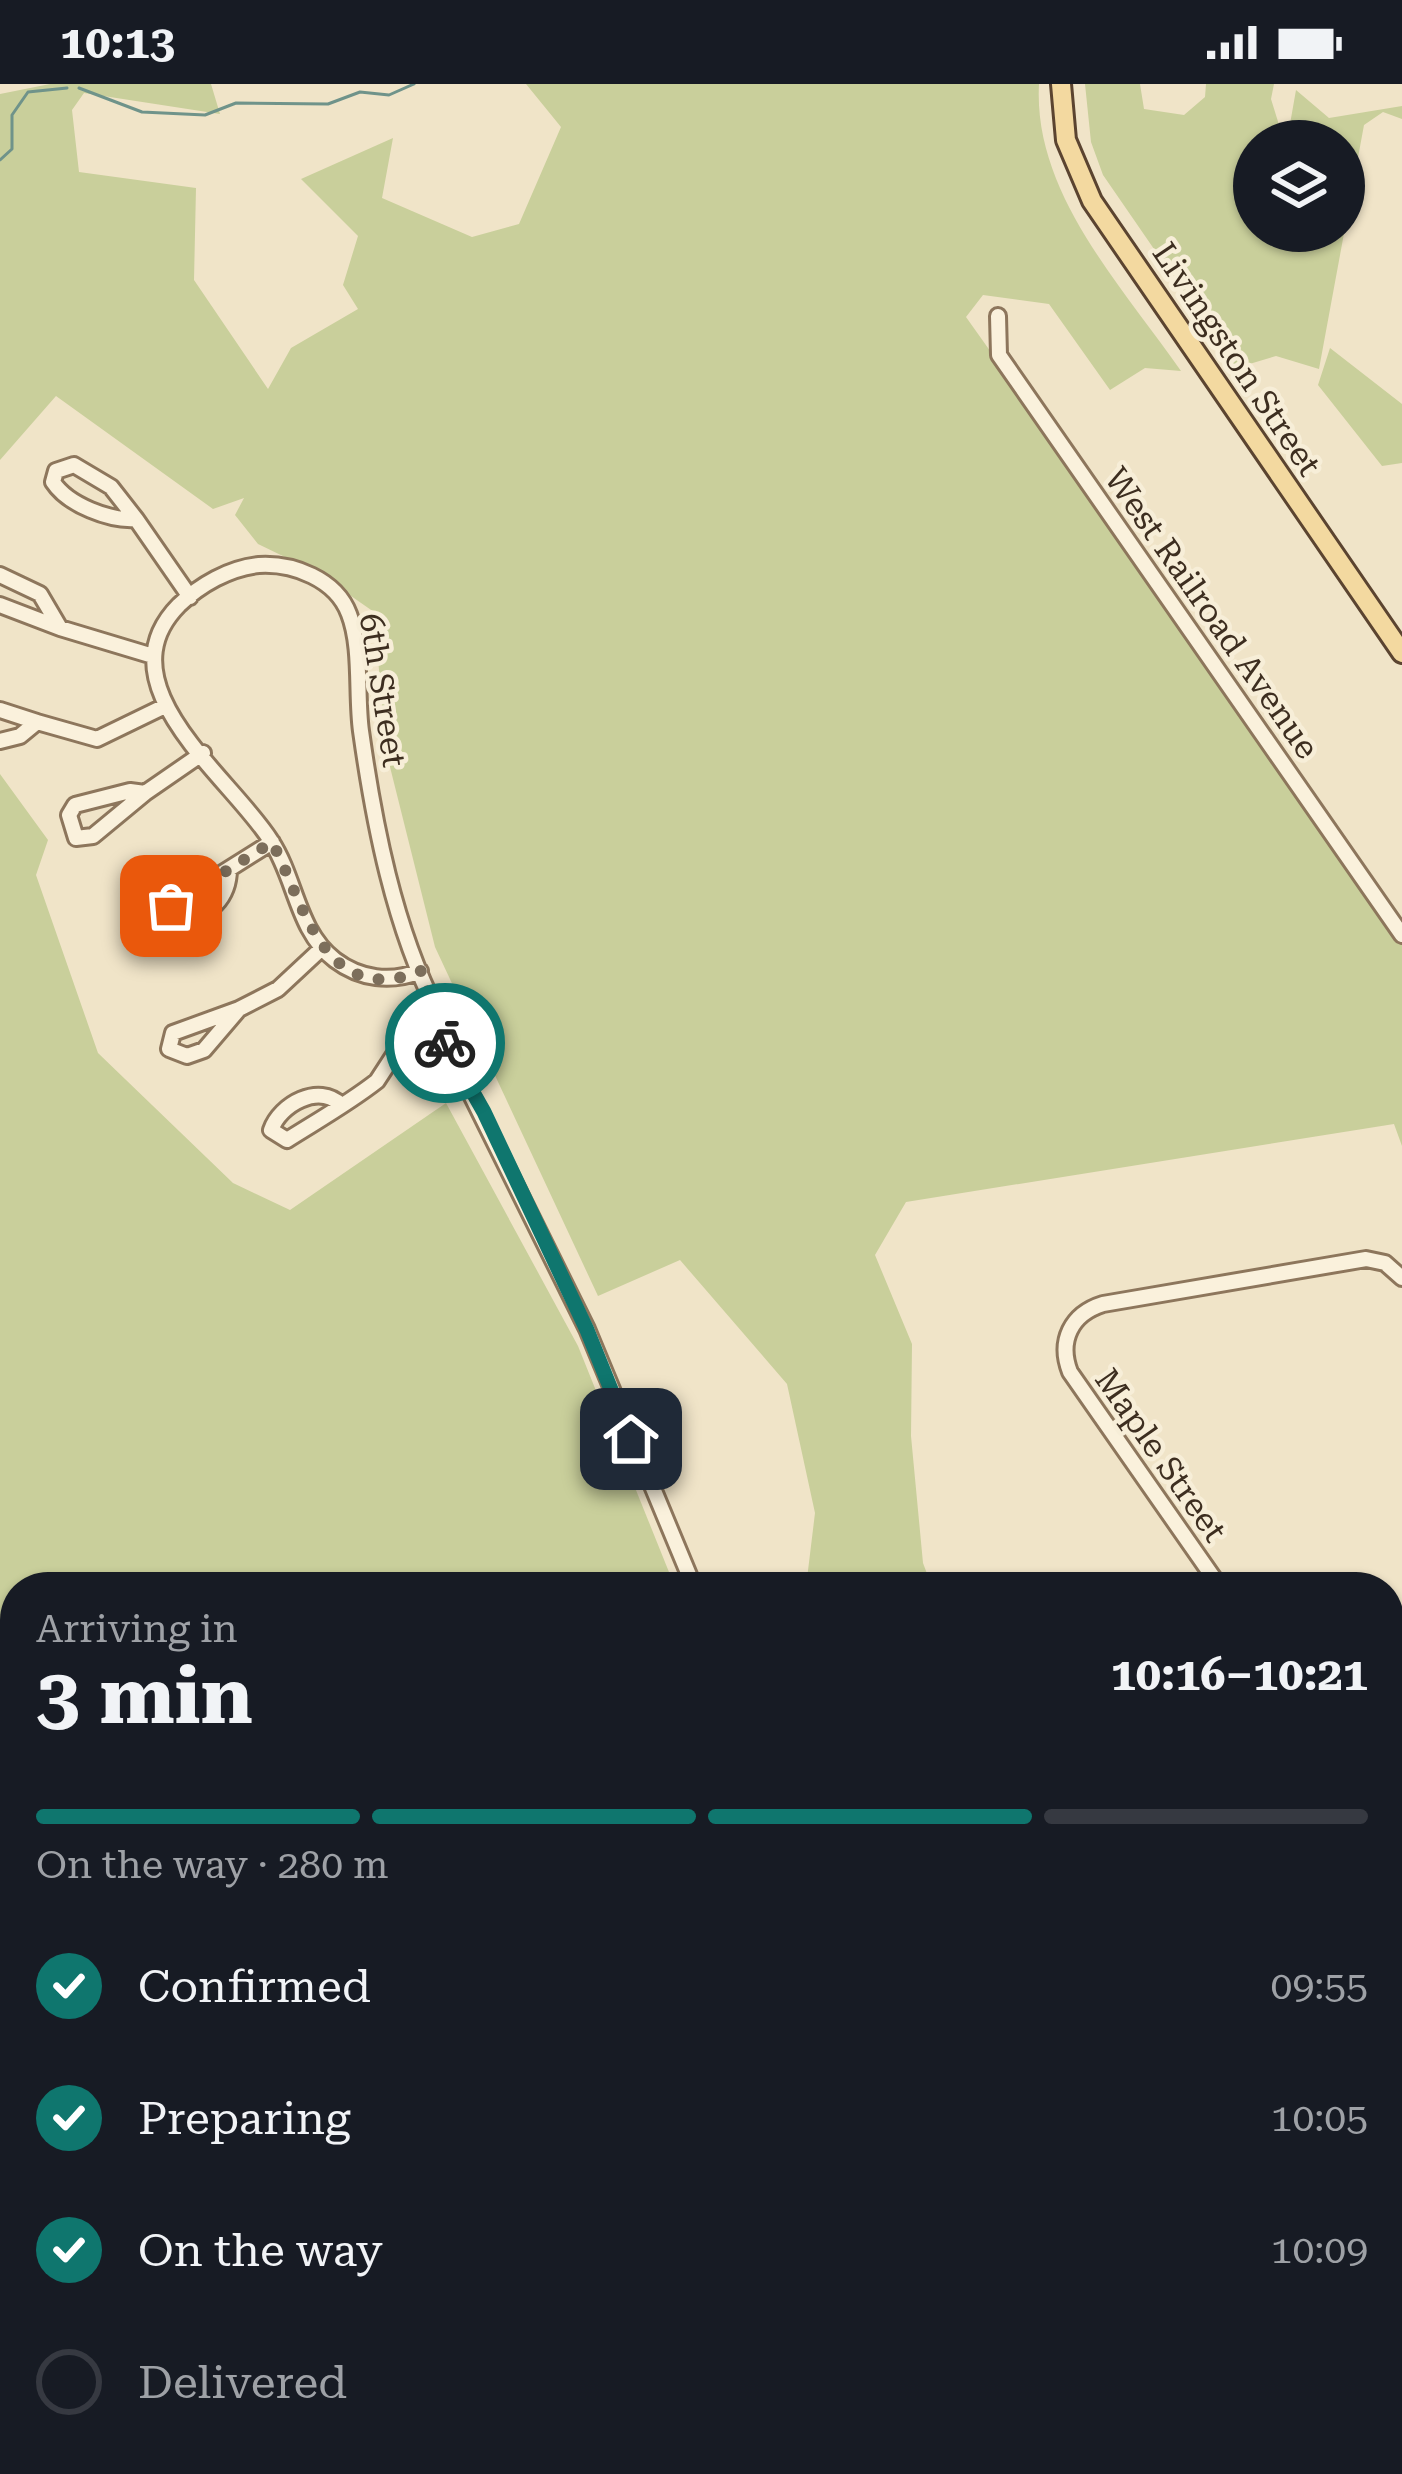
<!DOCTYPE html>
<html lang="en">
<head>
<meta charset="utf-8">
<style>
	:root { --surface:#171b24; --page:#242831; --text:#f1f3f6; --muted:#9ea1a6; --line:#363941; --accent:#0f766e }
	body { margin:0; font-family:"Roboto Serif",serif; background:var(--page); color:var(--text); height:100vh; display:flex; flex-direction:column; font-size:45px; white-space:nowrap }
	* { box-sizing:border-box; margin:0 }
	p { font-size:39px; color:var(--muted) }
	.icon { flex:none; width:66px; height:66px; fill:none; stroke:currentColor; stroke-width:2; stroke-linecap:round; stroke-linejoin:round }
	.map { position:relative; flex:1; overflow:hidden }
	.details { position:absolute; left:0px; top:1488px; width:1404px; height:903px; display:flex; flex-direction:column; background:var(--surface); border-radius:48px 48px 0 0; box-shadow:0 3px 9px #0004 }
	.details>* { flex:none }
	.controls { position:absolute; left:1233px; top:36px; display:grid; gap:24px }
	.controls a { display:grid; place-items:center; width:132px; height:132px; border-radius:50%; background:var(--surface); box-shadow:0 3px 9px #0004; font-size:60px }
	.pin { position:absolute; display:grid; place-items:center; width:102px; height:102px; color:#fff; margin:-51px; border-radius:24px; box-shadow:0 6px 18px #0006 }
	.courier { position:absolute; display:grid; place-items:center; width:120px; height:120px; margin:-60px; border:9px solid #0f766e; border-radius:50%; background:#fff; color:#222; box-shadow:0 3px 15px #0007 }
	.headline em { font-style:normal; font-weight:700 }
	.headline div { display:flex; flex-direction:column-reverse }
	.headline { display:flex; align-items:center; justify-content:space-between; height:204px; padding:0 36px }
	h1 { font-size:78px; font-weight:700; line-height:90px }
	.bar { display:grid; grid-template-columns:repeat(4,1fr); gap:18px 12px; align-content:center; height:144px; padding:0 36px }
	.bar i { height:15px; border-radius:9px; background:var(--line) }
	.bar .selected { background:var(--accent) }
	.bar p { grid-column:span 4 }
	ol { padding:0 36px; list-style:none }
	li { display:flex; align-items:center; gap:36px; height:132px }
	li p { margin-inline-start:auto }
	li .icon { padding:12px; border-radius:50%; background:var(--accent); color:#fff; stroke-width:4 }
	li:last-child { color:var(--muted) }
	li i { width:66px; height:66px; border:6px solid var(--line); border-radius:50% }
	.status { display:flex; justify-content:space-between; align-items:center; height:84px; padding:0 60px; background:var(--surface); direction:ltr }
	.status svg { height:33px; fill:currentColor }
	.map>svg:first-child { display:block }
	.green { fill:#c9cf9b }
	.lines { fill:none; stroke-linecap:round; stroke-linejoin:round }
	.stream { stroke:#6f938a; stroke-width:3 }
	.minor-casing { stroke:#8d765c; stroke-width:20 }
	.major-casing { stroke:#5b4430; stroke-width:24 }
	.minor { stroke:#faf1dc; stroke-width:14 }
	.major { stroke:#f3d9a0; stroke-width:18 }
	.done { stroke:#7c6e5b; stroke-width:12; stroke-dasharray:0 21.6 }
	.route { stroke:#0f766e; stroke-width:15 }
	.labels { text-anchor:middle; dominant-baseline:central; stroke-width:9; stroke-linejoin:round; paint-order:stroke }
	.street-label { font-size:33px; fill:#3d2e20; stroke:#f7eed8 }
</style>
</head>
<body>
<div class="status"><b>10:13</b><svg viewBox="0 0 49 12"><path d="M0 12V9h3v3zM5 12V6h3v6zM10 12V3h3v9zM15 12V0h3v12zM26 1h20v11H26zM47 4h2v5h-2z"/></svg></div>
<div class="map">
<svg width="1402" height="2390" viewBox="0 0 1402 2390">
	<rect width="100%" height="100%" fill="#f0e4c8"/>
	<path class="green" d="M50,0H211L220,30L84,9L72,26L79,88L196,104L194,196L268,305L291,264L358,225L343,201L358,152L301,95L393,54L382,114L472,153L519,140L561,43L526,0H1039C1033,109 1122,202 1181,287L1145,284L1110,306L1049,220L983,211L966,233L1402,848V1062L1394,1040L906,1118L875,1171L912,1260L911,1352L923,1479L932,1503H806L815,1429L787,1300L680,1176L598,1212L435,863L386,667L374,528L318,489L258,460L235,431L244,414L213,425L56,312L0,376V10Z
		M1085,0H1140L1144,25L1184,31L1205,13L1206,0H1274L1271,15L1284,57H1254V147H1344V57H1287L1296,6L1329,34L1402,22V35L1383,28L1364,41L1319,285L1276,272L1236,284L1103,91L1091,58Z
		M1330,264L1402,320V379L1382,382L1318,301Z
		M0,690L48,756L36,791L98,969L233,1099L290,1126L446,1019L578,1262L675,1503H15V1984L0,1990Z
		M1402,1720V1944L1389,1947V1730Z
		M15,2136V2376H913L923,2390H0V2141Z
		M1082,2376H1214L1209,2390H1087Z"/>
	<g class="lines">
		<path class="stream" d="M79,4L142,28L205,31L236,19L328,20L360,8L389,11L414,0
			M0,76L12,65V31L28,8L67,4"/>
		<defs>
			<path id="minor" d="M998,232L999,271L1402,851
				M74,381L111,403L136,435C110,437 68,421 53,398L56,387Z
				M136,435L190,513
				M0,491L40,510L60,544L0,521
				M60,544L153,572
				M0,626L37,638L20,652L0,657
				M37,638L97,655L165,622
				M130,707L145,709L93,752L76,754L69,731L75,721Z
				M145,709L203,669
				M229,785C229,816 209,829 183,842L167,837L174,819Z
				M229,785L272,758
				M420,887C391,899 360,895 335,876C297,847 296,795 271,757C231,693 100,601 179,521C200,501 229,484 259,481C293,479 336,495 349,530C362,563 356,611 361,647C374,740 394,843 437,927L436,940L587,1245L694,1503
				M239,925L204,966L187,972L169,965L173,949Z
				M239,925L278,905L322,864
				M437,927C458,941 465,963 463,987
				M341,1021C319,999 280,1020 271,1046L287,1056C317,1037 349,1019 377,997L431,914
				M1220,1503L1070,1288C1058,1257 1071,1230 1103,1220L1366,1175L1385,1179L1402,1194
				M1389,1609L1402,1604
				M1389,1951L1402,1948
				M0,2114L15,2109"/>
			<path id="major" d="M1061,0L1066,56L1092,117L1402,569"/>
		</defs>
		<use href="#minor" class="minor-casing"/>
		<use href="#major" class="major-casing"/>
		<use href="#minor" class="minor"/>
		<use href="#major" class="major"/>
	</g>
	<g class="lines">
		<path class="done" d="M171,822L272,758C304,819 324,926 421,887L445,959"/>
		<path class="route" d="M445,959L484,1028L587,1246L631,1355"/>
	</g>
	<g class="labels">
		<g class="street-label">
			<text transform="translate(1237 275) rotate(56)">Livingston Street</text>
			<text transform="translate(1212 529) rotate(55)">West Railroad Avenue</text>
			<text transform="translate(383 606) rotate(81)">6th Street</text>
			<text transform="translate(1161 1371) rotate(55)">Maple Street</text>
		</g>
	</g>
</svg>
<div class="controls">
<a><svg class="icon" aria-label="layers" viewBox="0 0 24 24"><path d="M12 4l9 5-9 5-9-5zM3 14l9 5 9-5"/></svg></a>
</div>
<div class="pin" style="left:171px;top:822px;background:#ea580c"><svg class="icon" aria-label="bag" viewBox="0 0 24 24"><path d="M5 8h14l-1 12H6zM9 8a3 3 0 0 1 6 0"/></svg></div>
<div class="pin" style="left:631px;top:1355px;background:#1f2937"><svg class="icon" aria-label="home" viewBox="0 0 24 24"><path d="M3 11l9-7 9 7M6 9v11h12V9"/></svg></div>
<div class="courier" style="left:445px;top:959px"><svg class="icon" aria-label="bike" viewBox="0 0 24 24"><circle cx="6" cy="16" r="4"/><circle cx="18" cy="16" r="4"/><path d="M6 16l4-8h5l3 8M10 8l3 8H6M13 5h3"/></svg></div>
<section class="details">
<div class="headline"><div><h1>3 min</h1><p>Arriving in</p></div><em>10:16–10:21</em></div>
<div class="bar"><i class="selected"></i><i class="selected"></i><i class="selected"></i><i></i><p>On the way · 280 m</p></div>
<ol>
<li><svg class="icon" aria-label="check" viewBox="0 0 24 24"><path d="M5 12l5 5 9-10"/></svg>Confirmed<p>09:55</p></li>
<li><svg class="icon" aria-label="check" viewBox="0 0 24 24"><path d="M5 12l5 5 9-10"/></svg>Preparing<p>10:05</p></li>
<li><svg class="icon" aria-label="check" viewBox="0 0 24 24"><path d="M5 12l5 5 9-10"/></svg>On the way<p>10:09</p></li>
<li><i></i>Delivered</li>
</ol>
</section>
</div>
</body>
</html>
